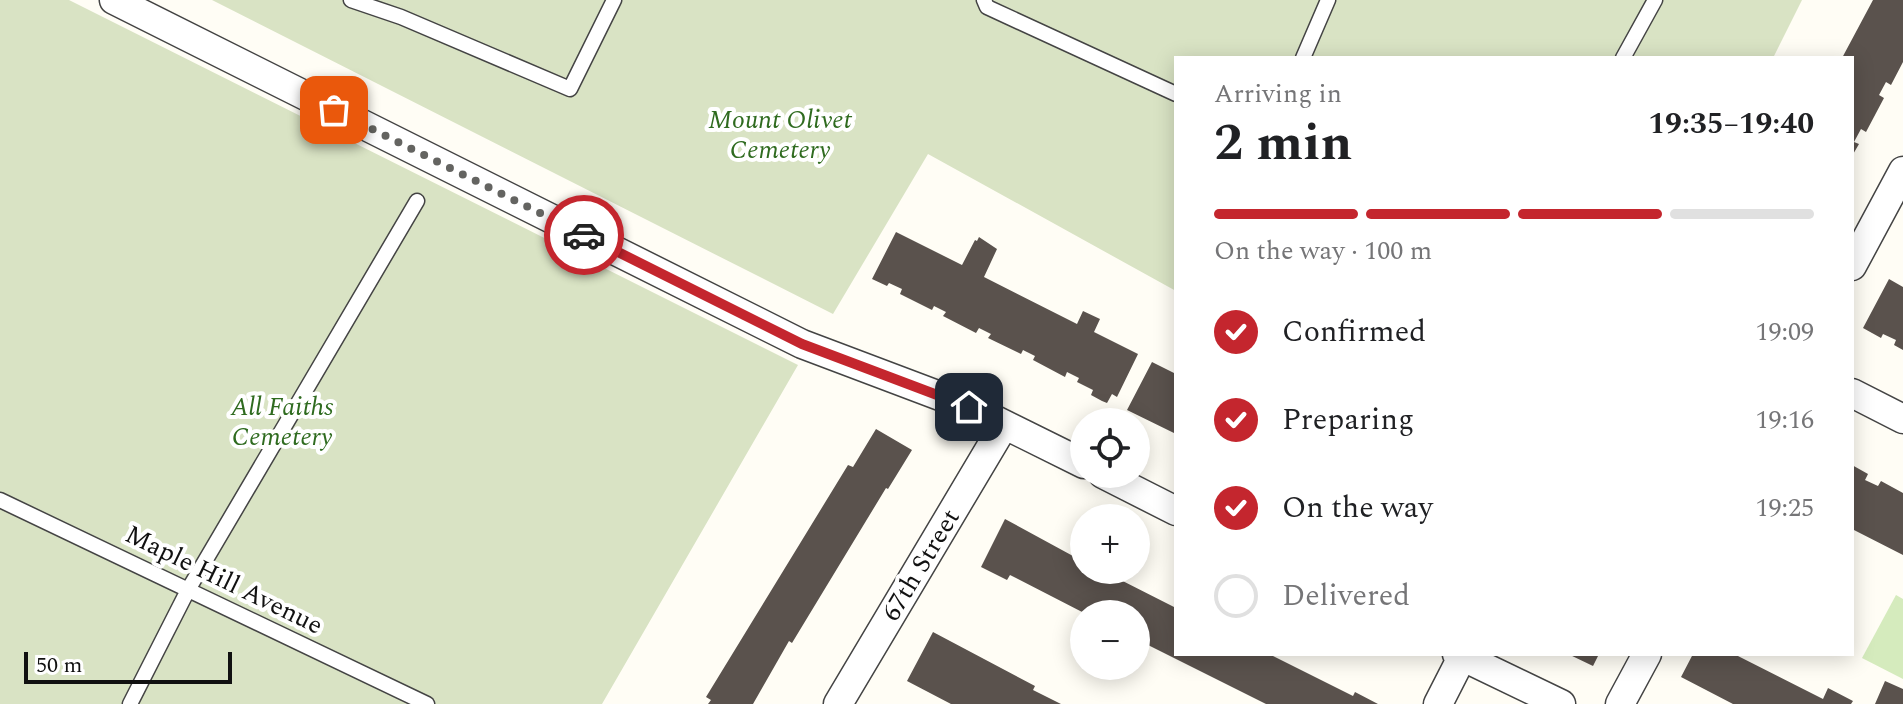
<!DOCTYPE html>
<html lang="en">
<head>
<meta charset="utf-8">
<style>
	:root { --surface:#fff; --page:#f2f2f2; --text:#202124; --muted:#757577; --line:#e0e0e0; --accent:#c4262e }
	body { margin:0; font-family:Spectral,serif; background:var(--page); color:var(--text); height:100vh; display:flex; flex-direction:column; font-size:30px; white-space:nowrap }
	* { box-sizing:border-box; margin:0 }
	p { font-size:26px; color:var(--muted) }
	.icon { flex:none; width:44px; height:44px; fill:none; stroke:currentColor; stroke-width:2; stroke-linecap:round; stroke-linejoin:round }
	.map { position:relative; flex:1; overflow:hidden }
	.details { position:absolute; left:1174px; top:56px; width:680px; height:600px; display:flex; flex-direction:column; background:var(--surface); border-radius:0px; box-shadow:0 4px 20px #0003 }
	.details>* { flex:none }
	.buttons { position:absolute; left:1070px; top:408px; display:grid; gap:16px }
	.buttons a { display:grid; place-items:center; width:80px; height:80px; border-radius:50%; background:var(--surface); box-shadow:0 4px 20px #0003; font-size:40px }
	.scale { position:absolute; left:24px; bottom:20px; width:208px; box-sizing:border-box; padding-left:8px; border:4px solid #111; border-top:0; font-size:22px; line-height:28px; white-space:nowrap; color:#111; -webkit-text-stroke:6px #fff; paint-order:stroke }
	.pin { position:absolute; display:grid; place-items:center; width:68px; height:68px; color:#fff; margin:-34px; border-radius:16px; box-shadow:0 4px 12px #0006 }
	.courier { position:absolute; display:grid; place-items:center; width:80px; height:80px; margin:-40px; border:6px solid #c4262e; border-radius:50%; background:#fff; color:#222; box-shadow:0 2px 10px #0007 }
	.overview em { font-style:normal; font-weight:700 }
	.overview div { display:flex; flex-direction:column-reverse }
	.overview { display:flex; align-items:center; justify-content:space-between; height:136px; padding:0 40px }
	h1 { font-size:52px; font-weight:700; line-height:60px }
	.bar { display:grid; grid-template-columns:repeat(4,1fr); gap:12px 8px; align-content:center; height:96px; padding:0 40px }
	.bar i { height:10px; border-radius:6px; background:var(--line) }
	.bar .current { background:var(--accent) }
	.bar p { grid-column:span 4 }
	ol { padding:0 40px; list-style:none }
	li { display:flex; align-items:center; gap:24px; height:88px }
	li p { margin-inline-start:auto }
	li .icon { padding:8px; border-radius:50%; background:var(--accent); color:#fff; stroke-width:4 }
	li:last-child { color:var(--muted) }
	li i { width:44px; height:44px; border:4px solid var(--line); border-radius:50% }
	.map>svg:first-child { display:block }
	.green { fill:#d5ebbd }
	.cemetery { fill:#d9e3c4 }
	.building { fill:#5a524d }
	.lines { fill:none; stroke-linecap:round; stroke-linejoin:round }
	.lane-casing { stroke:#444; stroke-width:17 }
	.street-casing { stroke:#444; stroke-width:31 }
	.lane { stroke:#fff; stroke-width:14 }
	.street { stroke:#fff; stroke-width:28 }
	.done { stroke:#646461; stroke-width:8; stroke-dasharray:0 14.4 }
	.route { stroke:#c4262e; stroke-width:10 }
	.labels { text-anchor:middle; dominant-baseline:central; stroke-width:8; stroke-linejoin:round; paint-order:stroke }
	.park-label { font-size:26px; font-style:italic; fill:#2f6b1f; stroke:#fff }
	.street-label { font-size:26px; fill:#111; stroke:#fff }
</style>
</head>
<body>
<div class="map">
<svg width="1903" height="704" viewBox="0 0 1903 704">
	<rect width="100%" height="100%" fill="#fffdf5"/>
	<path class="green" d="M1896,595L1903,599V679L1862,658Z"/>
	<path class="cemetery" d="M0,0H69L798,365L602,704H0Z
		M212,0H1802L1773,58H1176V291L928,154L833,314Z"/>
	<path class="building" d="M1873,0H1903V62L1891,85L1886,82L1879,95L1884,98L1866,132L1861,129L1854,142L1859,144L1852,156V58H1842Z
		M896,232L962,265L975,240L977,241L979,237L997,249L984,277L1077,324L1083,311L1100,319L1094,332L1138,354L1117,397L1112,394L1107,403L1102,401L1091,395L1093,390L1077,382L1079,378L1067,372L1065,377L1033,360L1035,356L1023,350L1021,354L988,338L991,334L979,328L976,333L943,316L946,312L934,306L932,310L900,294L902,289L889,283L887,286L872,279Z
		M1889,279L1903,287V350L1894,345L1896,340L1883,334L1881,338L1863,328Z
		M1152,362L1176,374V434L1127,410Z
		M876,429L912,450L888,489L886,488L792,643L789,641L753,704H708L711,700L706,697L848,465L853,467Z
		M1852,465L1868,474L1865,480L1878,486L1881,481L1903,493V555L1852,529Z
		M1005,519L1084,562V570H1101L1176,608V654H1269L1353,696L1355,692L1378,704H1266L1136,639V614H1086L1010,575L1007,580L981,567Z
		M933,632L1035,686L1033,690L1061,704H951L907,681Z
		M1568,654H1599L1593,666Z
		M1693,654H1734L1823,699L1828,688L1853,701L1851,704H1733L1681,677Z
		M1885,681L1903,689V704H1875Z"/>
	<g class="lines">
		<defs>
			<path id="lane" d="M351,0L401,17L570,89L614,0
				M984,0L987,7L1176,94
				M1303,58L1328,0
				M1623,58L1655,0
				M0,500L427,704
				M130,704L188,590L417,201"/>
			<path id="street" d="M114,0L802,344L969,407L1084,464
				M1852,266L1903,171
				M1852,393L1903,419
				M1103,474L1176,511
				M1457,654L1561,704
				M838,704L1004,425
				M1438,704L1462,657
				M1620,704L1647,654"/>
		</defs>
		<use href="#lane" class="lane-casing"/>
		<use href="#street" class="street-casing"/>
		<use href="#lane" class="lane"/>
		<use href="#street" class="street"/>
	</g>
	<g class="lines">
		<path class="done" d="M334,110L584,235"/>
		<path class="route" d="M584,235L802,344L969,407"/>
	</g>
	<g class="labels">
		<g class="park-label">
			<text x="780" y="120">Mount Olivet<tspan x="780" dy="30">Cemetery</tspan></text>
			<text x="282" y="407">All Faiths<tspan x="282" dy="30">Cemetery</tspan></text>
		</g>
		<g class="street-label">
			<text transform="translate(921 565) rotate(-59)">67th Street</text>
			<text transform="translate(224 580) rotate(26)">Maple Hill Avenue</text>
		</g>
	</g>
</svg>
<div class="buttons">
<a><svg class="icon" aria-label="locate" viewBox="0 0 24 24"><circle cx="12" cy="12" r="6"/><path d="M12 2v4M12 18v4M2 12h4M18 12h4"/></svg></a>
<a>+</a>
<a>−</a>
</div>
<div class="scale">50 m</div>
<div class="pin" style="left:334px;top:110px;background:#ea580c"><svg class="icon" aria-label="bag" viewBox="0 0 24 24"><path d="M5 8h14l-1 12H6zM9 8a3 3 0 0 1 6 0"/></svg></div>
<div class="pin" style="left:969px;top:407px;background:#1f2937"><svg class="icon" aria-label="home" viewBox="0 0 24 24"><path d="M3 11l9-7 9 7M6 9v11h12V9"/></svg></div>
<div class="courier" style="left:584px;top:235px"><svg class="icon" aria-label="car" viewBox="0 0 24 24"><path d="M5 17H2v-5l4-1 3-4h7l3 4 3 1v5h-3M9 17h6M6 11h13"/><circle cx="7" cy="17" r="2"/><circle cx="17" cy="17" r="2"/></svg></div>
<section class="details">
<div class="overview"><div><h1>2 min</h1><p>Arriving in</p></div><em>19:35–19:40</em></div>
<div class="bar"><i class="current"></i><i class="current"></i><i class="current"></i><i></i><p>On the way · 100 m</p></div>
<ol>
<li><svg class="icon" aria-label="check" viewBox="0 0 24 24"><path d="M5 12l5 5 9-10"/></svg>Confirmed<p>19:09</p></li>
<li><svg class="icon" aria-label="check" viewBox="0 0 24 24"><path d="M5 12l5 5 9-10"/></svg>Preparing<p>19:16</p></li>
<li><svg class="icon" aria-label="check" viewBox="0 0 24 24"><path d="M5 12l5 5 9-10"/></svg>On the way<p>19:25</p></li>
<li><i></i>Delivered</li>
</ol>
</section>
</div>
</body>
</html>
